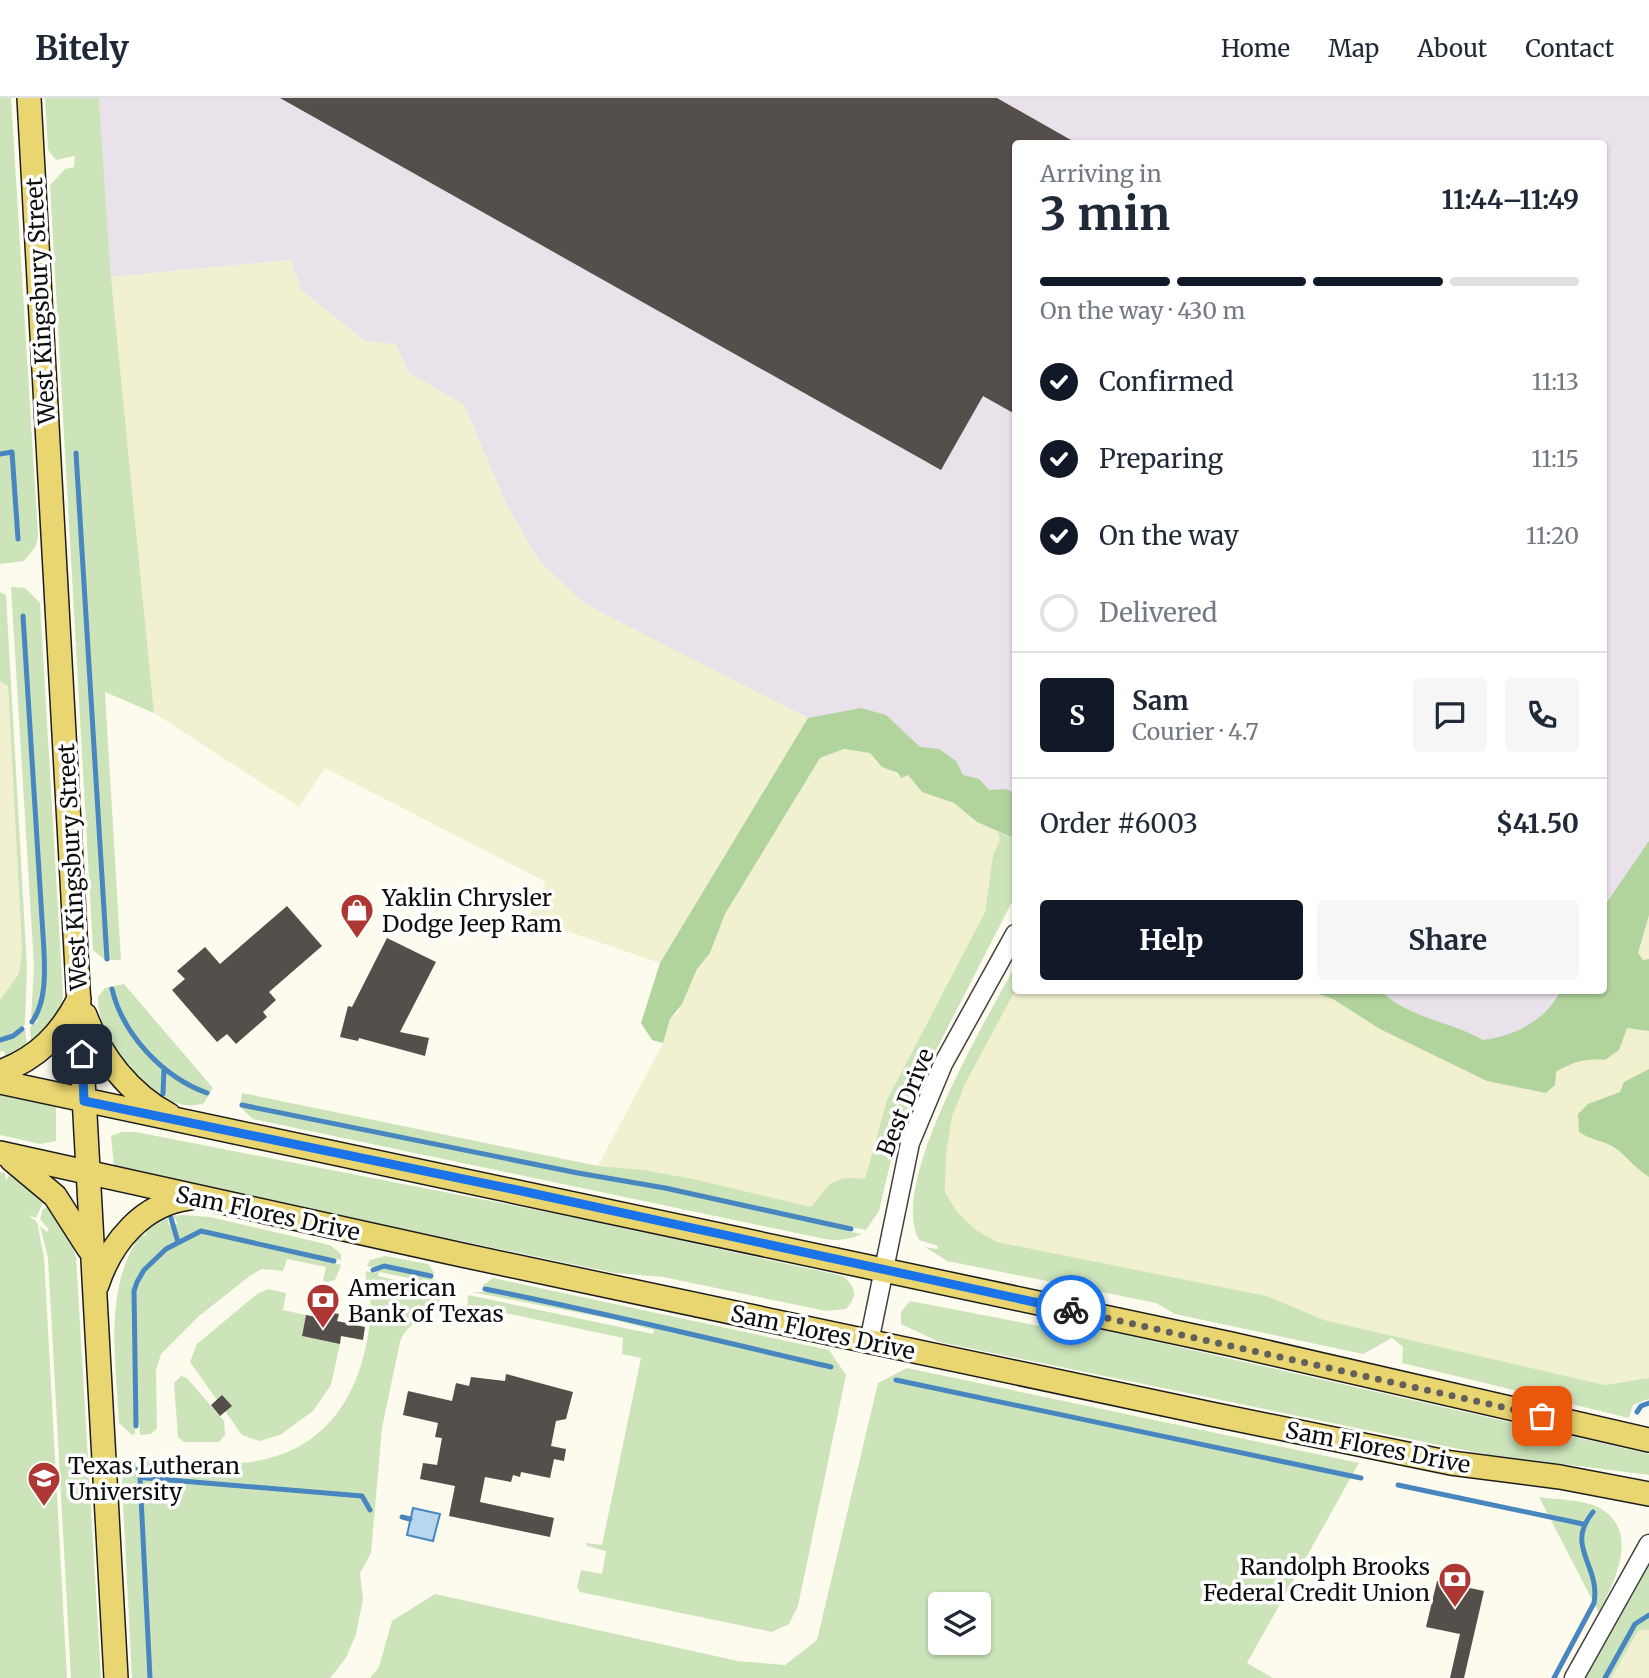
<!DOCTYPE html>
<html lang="en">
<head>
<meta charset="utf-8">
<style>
	:root { --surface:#fff; --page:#f6f6f7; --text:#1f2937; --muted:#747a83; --line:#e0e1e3; --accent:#111827 }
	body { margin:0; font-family:Merriweather,serif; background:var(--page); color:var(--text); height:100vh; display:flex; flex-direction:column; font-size:26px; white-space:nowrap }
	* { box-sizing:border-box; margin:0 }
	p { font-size:23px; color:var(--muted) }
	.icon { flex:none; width:38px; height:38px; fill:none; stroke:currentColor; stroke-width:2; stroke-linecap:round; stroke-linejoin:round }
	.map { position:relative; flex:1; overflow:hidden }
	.details { position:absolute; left:1012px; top:42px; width:595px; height:854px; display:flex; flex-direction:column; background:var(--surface); border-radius:7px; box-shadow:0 2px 5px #0004 }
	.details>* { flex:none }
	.fabs { position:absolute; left:928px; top:1494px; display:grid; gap:14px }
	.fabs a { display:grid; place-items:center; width:63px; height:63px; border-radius:7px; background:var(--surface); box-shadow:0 2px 5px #0004; font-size:35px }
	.pin { position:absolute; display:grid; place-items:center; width:60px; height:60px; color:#fff; margin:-30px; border-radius:14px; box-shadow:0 4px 10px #0006 }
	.courier { position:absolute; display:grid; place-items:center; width:70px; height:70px; margin:-35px; border:5px solid #1a73e8; border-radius:50%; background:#fff; color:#222; box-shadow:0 2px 9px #0007 }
	.overview em { font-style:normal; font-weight:700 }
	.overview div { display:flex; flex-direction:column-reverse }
	.overview { display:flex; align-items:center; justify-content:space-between; height:119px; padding:0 28px }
	h1 { font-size:46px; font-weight:700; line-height:52px }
	.bar { display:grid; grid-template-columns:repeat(4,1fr); gap:10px 7px; align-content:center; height:84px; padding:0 28px }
	.bar i { height:9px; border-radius:5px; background:var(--line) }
	.bar .active { background:var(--accent) }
	.bar p { grid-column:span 4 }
	.line { display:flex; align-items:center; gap:18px; padding:0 28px; border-top:2px solid var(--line) }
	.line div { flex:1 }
	.round { display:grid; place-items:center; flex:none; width:74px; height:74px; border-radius:7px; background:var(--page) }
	ol { padding:0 28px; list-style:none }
	li { display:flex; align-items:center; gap:21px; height:77px }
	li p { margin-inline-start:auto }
	li .icon { padding:7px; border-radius:50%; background:var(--accent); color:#fff; stroke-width:4 }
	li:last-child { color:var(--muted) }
	li i { width:38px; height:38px; border:4px solid var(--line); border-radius:50% }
	.primary-button { display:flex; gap:14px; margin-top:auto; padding:14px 28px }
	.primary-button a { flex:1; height:80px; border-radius:7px; background:var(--accent); color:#fff; font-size:28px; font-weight:700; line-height:80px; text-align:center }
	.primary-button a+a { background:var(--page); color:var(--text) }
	header { display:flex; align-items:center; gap:42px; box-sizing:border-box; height:98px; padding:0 35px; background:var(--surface); border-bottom:2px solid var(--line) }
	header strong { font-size:33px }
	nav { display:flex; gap:38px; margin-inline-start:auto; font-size:24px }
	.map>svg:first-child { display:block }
	.industrial { fill:#eae2eb }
	.farmland { fill:#f1f0d1 }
	.green { fill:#cde4bb; fill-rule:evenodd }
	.forest { fill:#b1d39c }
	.water { fill:#b8d7ef; stroke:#4786bf; stroke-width:2 }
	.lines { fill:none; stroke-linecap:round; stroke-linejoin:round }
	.stream { stroke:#4786bf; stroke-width:5 }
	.building { fill:#544f4a }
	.minor-casing { stroke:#404040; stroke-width:21 }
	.major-casing { stroke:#1e1e1e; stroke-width:26 }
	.minor { stroke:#fff; stroke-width:18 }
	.major { stroke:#ead671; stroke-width:23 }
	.done { stroke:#61605c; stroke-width:7; stroke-dasharray:0 12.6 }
	.route { stroke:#1a73e8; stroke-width:9 }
	.labels { text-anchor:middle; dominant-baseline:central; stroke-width:7; stroke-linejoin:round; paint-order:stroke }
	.street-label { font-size:23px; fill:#0d0d0d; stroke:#fff }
	.poi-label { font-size:23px; fill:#0d0d0d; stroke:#fff; text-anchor:start }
</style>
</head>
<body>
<header>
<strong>Bitely</strong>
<nav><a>Home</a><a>Map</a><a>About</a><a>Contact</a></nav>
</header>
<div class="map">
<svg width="1649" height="1580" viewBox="0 0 1649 1580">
	<rect width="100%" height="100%" fill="#fdfbee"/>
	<path class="industrial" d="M99,0H1649V778L1603,858V46H1015V725L585,507L539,463L505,404L464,307L409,275L396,247L365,243L301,192L291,162L111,179Z
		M1347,893H1583L1531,985Z"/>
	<path class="farmland" d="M291,162L301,192L365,243L396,246L409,275L464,307L505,404L539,463L585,506L808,620L660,865L528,820L546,784L325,670L299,709L154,615L111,179Z
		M0,583L8,587L22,852L19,874L0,902Z
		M844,651L870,655L901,680L907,677L922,694L954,705L977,724L998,734L1000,742L993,757L985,814L887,1002L865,1082L852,1079L834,1082L811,1109L693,1081L644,1072L598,1068L663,945L670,921L677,915L697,871L710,855L725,816L820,660Z
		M1649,778V1280L1605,1287L1324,1222L1267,1198L996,1144L976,1132L957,1114L945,1094L946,1057L952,1019L965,986L1015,893H1347L1530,985L1603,892Z
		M1649,1532V1580H1611L1638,1533Z"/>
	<path class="green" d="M0,0H11L38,437L36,448L24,463L0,466Z
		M45,0H99L111,179L154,615L105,594L121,862H105L93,852L50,87L65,71L74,69L75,58L56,62L48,52Z
		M11,489L25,490L40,505L63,897L61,911L36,945L31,942L30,929L38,923L34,920L31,922L34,868Z
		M0,494L6,497L27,869L25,926L18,933L21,935L25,932L27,948L6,961L4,953L0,954V902L19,875L22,852L8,588L0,583Z
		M998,734L1015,741V798L913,997L892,1058L879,1113L866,1132L846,1128V1133L862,1136C849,1142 838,1143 825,1141L253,1021L240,1009L242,995L598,1068L644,1072L693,1081L811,1109C830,1085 833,1076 865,1081L887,1002L985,814L993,757L1000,742Z
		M1015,868V893L965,986L952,1019L946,1057L945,1094L957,1114L976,1132L997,1144L1267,1198L1324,1222L1605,1287L1649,1280V1301L1633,1307L1629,1320L1402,1265L1403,1249L1392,1240L1363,1256L1175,1216L1156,1205L947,1163L925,1149L937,1151L938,1148L919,1142C888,1085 986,923 1015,868Z
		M124,886L213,990L204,1005C177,1015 150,992 131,974V967L125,966C112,948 97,922 98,899L105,890Z
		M0,994L56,1008V1043L40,1046L0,1037Z
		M122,1034H136L562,1117L843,1178C856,1189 858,1199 846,1211L826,1213L663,1179L615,1175L172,1083L114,1069L111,1038Z
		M0,1074L5,1075L6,1083L9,1077L45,1100L36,1120L28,1117L37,1124L44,1159L67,1580H0Z
		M52,1108L70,1141L76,1159L101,1580H71L48,1160L40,1128L47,1134L49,1132L40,1121L43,1111Z
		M183,1117L210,1119L330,1147L341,1156V1162L332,1160L331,1164L341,1167L335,1182L326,1184L323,1182L326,1169L287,1161L283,1173L262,1171L251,1177L199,1218L161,1256L156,1272L157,1330L151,1336L140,1337L139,1325H135V1337L131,1336L119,1325C116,1261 103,1193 140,1137L145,1138L148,1129L167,1119L169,1127L178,1126L173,1118Z
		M385,1158L428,1166L435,1176L427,1175L426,1179L438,1182L442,1187L379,1174L378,1178L443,1193C437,1218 408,1220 400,1244L382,1330L371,1455L360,1475L363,1501L356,1536L346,1560L330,1580H132L122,1385L125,1369L135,1363L137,1373H141L140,1362H151C181,1360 212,1368 242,1365C328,1357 364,1294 371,1214C372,1198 364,1189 366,1173L376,1175L377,1170L367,1168L370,1162Z
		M493,1180L829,1252L846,1277L798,1508L789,1526L772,1534L580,1494L577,1489L581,1472L602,1476L606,1453L587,1448L586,1445L602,1447L641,1260L622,1256L623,1240L491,1212L486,1224H477L467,1214L468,1197L653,1236L654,1232L611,1221L472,1194H490L491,1190L482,1188Z
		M268,1191L286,1195L283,1212L306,1217L302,1238L340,1246L331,1287L313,1313L280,1337L259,1343L242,1337L190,1264L197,1246L257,1196Z
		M910,1203L1040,1228L1104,1232L1649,1356V1377L1478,1355L939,1244L901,1226V1214Z
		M907,1270L1359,1365L1247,1565L1273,1580H370L379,1569L392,1523L435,1496L738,1563L785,1567L817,1542L878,1285ZM940,1507H978V1545H940Z
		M181,1278L187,1280L224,1323L225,1337L219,1344H184L178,1339L174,1285Z
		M1539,1399C1556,1402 1582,1401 1598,1409C1642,1433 1614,1483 1599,1515Z
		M1649,1460V1532L1638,1533L1611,1580H1582Z"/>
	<path class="forest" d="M861,610L886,617L920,649L939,651L956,663L963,677L979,681L989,692L1006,691L1015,695V741L977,724L954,705L922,694L908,677L901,680L898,675L882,669L870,655L844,651L820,660L725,816L710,855L697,871L682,906L670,921L663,945L652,942L641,925L660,865L808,620Z
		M1649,743V817L1638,855L1643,862L1649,861V933L1627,930L1619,952L1605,962C1586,960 1572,964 1556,974L1555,987L1546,995L1487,983L1380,931L1333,901L1311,893H1381C1408,920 1450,923 1483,942C1514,938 1547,922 1560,893L1603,892V810Z
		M1649,971V1079C1635,1071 1622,1052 1610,1047C1599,1042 1589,1041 1579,1034L1578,1016L1588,1006L1620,994L1624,984Z"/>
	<path class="water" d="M413,1410L440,1416L433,1443L407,1437Z"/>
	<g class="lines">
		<path class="stream" d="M76,355L107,861
			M0,356L12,354L18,441
			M23,518L44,853C45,876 46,904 32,924
			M112,891C123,937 163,979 207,995
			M0,942L13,938L22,931
			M163,996L164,971
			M242,1007L578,1075L665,1090L851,1131
			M171,1120L178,1144
			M373,1172L384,1168L431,1178
			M485,1191C601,1214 715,1242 831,1269
			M896,1282L1361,1380
			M1637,1314L1641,1308L1649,1305
			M136,1328L134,1193L137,1184L144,1172L166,1151L201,1133L334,1163
			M138,1371L140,1379L146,1380L362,1398L370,1412
			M140,1379L150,1580
			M1398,1387L1583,1426
			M402,1419L410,1421
			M1554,1580L1594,1505C1601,1467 1564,1449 1593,1414
			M1605,1580L1635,1526L1649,1517"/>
	</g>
	<path class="building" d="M280,0H997L1078,46H1015V316L983,298L941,372Z
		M287,808L322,848L269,894L276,902L263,914L267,919L236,946L227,936L217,944L172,892L185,881L177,873L205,849L220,866Z
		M387,840L436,864L400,934L429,940L425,958L359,940L358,943L340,939L348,908L352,909Z
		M323,1213L339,1216L337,1223L365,1229L363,1242L341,1238L340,1246L302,1238L306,1217L322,1220Z
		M506,1276L573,1294L566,1321L556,1323L551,1348L566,1351L564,1363L554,1361L550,1380L521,1374L520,1379L513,1377L511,1384L485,1379L480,1404L554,1420L550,1439L449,1418L455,1388L420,1381L423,1365L437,1367L442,1340L435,1339L438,1325L403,1317L408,1293L452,1303L456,1285L469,1288L471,1279L505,1283Z
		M222,1297L232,1308L220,1318L211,1307Z
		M1437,1483L1484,1493L1464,1580H1450L1460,1536L1426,1529Z"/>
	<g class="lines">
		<defs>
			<path id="minor" d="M869,1244L910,1045L943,966L1015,836
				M1574,1580L1649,1446"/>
			<path id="major" d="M29,0L116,1580
				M85,917C100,958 130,996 169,1017
				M0,974C38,960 61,936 79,901
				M0,984L1231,1246L1649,1342
				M0,1055L462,1157L1211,1316L1451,1365L1560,1379L1649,1396
				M12,1062L55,1098L89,1151
				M97,1187C111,1144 143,1106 189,1100"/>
		</defs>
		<use href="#minor" class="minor-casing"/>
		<use href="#major" class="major-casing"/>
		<use href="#minor" class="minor"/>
		<use href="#major" class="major"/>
	</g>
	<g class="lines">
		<path class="done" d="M1071,1212L1542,1318"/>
		<path class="route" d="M82,956L84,1003L517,1092L1071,1212"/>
	</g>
	<defs>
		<symbol id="shop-pin" viewBox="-11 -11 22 30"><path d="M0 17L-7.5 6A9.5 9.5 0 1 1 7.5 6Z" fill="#ae3733" stroke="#fff"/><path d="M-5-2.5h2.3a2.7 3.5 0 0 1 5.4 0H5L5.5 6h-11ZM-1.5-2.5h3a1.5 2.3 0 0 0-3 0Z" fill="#fff"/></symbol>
		<symbol id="bank-pin" viewBox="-11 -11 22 30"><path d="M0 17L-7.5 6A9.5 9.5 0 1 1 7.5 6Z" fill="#ae3733" stroke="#fff"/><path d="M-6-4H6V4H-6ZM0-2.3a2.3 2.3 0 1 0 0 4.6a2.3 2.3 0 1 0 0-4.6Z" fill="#fff"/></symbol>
		<symbol id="university-pin" viewBox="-11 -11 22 30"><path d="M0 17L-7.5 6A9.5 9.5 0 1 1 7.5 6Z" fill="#ae3733" stroke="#fff"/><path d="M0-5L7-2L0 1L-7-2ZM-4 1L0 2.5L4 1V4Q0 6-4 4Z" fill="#fff"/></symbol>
	</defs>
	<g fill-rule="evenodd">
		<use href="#shop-pin" x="338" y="793" width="38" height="52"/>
		<use href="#bank-pin" x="304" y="1183" width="38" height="52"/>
		<use href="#university-pin" x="25" y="1361" width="38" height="52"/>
		<use href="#bank-pin" x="1436" y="1462" width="38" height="52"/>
	</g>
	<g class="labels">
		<g class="street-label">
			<text transform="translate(40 203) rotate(-93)">West Kingsbury Street</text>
			<text transform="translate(72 769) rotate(-93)">West Kingsbury Street</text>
			<text transform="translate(905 1004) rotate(-68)">Best Drive</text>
			<text transform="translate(268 1115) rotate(12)">Sam Flores Drive</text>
			<text transform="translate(823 1234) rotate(12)">Sam Flores Drive</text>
			<text transform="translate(1378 1349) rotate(11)">Sam Flores Drive</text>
		</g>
		<g class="poi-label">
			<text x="382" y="799">Yaklin Chrysler<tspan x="382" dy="26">Dodge Jeep Ram</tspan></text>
			<text x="348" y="1189">American<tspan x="348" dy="26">Bank of Texas</tspan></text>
			<text x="68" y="1367">Texas Lutheran<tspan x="68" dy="26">University</tspan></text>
			<text x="1430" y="1468" text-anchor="end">Randolph Brooks<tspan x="1430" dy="26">Federal Credit Union</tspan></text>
		</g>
	</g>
</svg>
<div class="fabs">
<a><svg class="icon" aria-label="layers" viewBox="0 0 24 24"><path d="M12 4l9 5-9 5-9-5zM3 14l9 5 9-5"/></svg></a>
</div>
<div class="pin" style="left:1542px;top:1318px;background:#ea580c"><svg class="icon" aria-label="bag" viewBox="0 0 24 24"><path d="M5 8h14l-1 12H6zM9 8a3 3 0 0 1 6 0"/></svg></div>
<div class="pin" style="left:82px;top:956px;background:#1f2937"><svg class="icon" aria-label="home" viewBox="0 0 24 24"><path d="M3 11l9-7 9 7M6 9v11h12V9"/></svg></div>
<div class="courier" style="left:1071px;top:1212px"><svg class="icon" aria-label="bike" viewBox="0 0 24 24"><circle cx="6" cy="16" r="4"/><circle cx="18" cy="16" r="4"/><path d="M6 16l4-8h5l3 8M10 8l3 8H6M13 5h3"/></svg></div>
<section class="details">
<div class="overview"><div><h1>3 min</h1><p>Arriving in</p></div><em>11:44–11:49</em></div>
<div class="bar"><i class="active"></i><i class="active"></i><i class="active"></i><i></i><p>On the way · 430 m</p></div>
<ol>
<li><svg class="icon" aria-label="check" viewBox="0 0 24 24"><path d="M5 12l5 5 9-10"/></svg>Confirmed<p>11:13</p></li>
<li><svg class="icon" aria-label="check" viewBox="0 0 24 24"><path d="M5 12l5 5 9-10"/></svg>Preparing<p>11:15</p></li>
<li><svg class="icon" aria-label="check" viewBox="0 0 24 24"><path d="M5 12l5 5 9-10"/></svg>On the way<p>11:20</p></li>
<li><i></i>Delivered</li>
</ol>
<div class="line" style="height:126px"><b class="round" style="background:var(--accent);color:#fff">S</b><div><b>Sam</b><p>Courier · 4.7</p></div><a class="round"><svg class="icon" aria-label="chat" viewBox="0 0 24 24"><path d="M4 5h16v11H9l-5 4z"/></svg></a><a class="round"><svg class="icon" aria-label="phone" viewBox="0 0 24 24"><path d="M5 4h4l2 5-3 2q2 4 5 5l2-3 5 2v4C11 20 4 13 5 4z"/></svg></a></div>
<div class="line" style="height:91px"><div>Order #6003</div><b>$41.50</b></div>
<div class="primary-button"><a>Help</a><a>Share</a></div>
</section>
</div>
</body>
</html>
